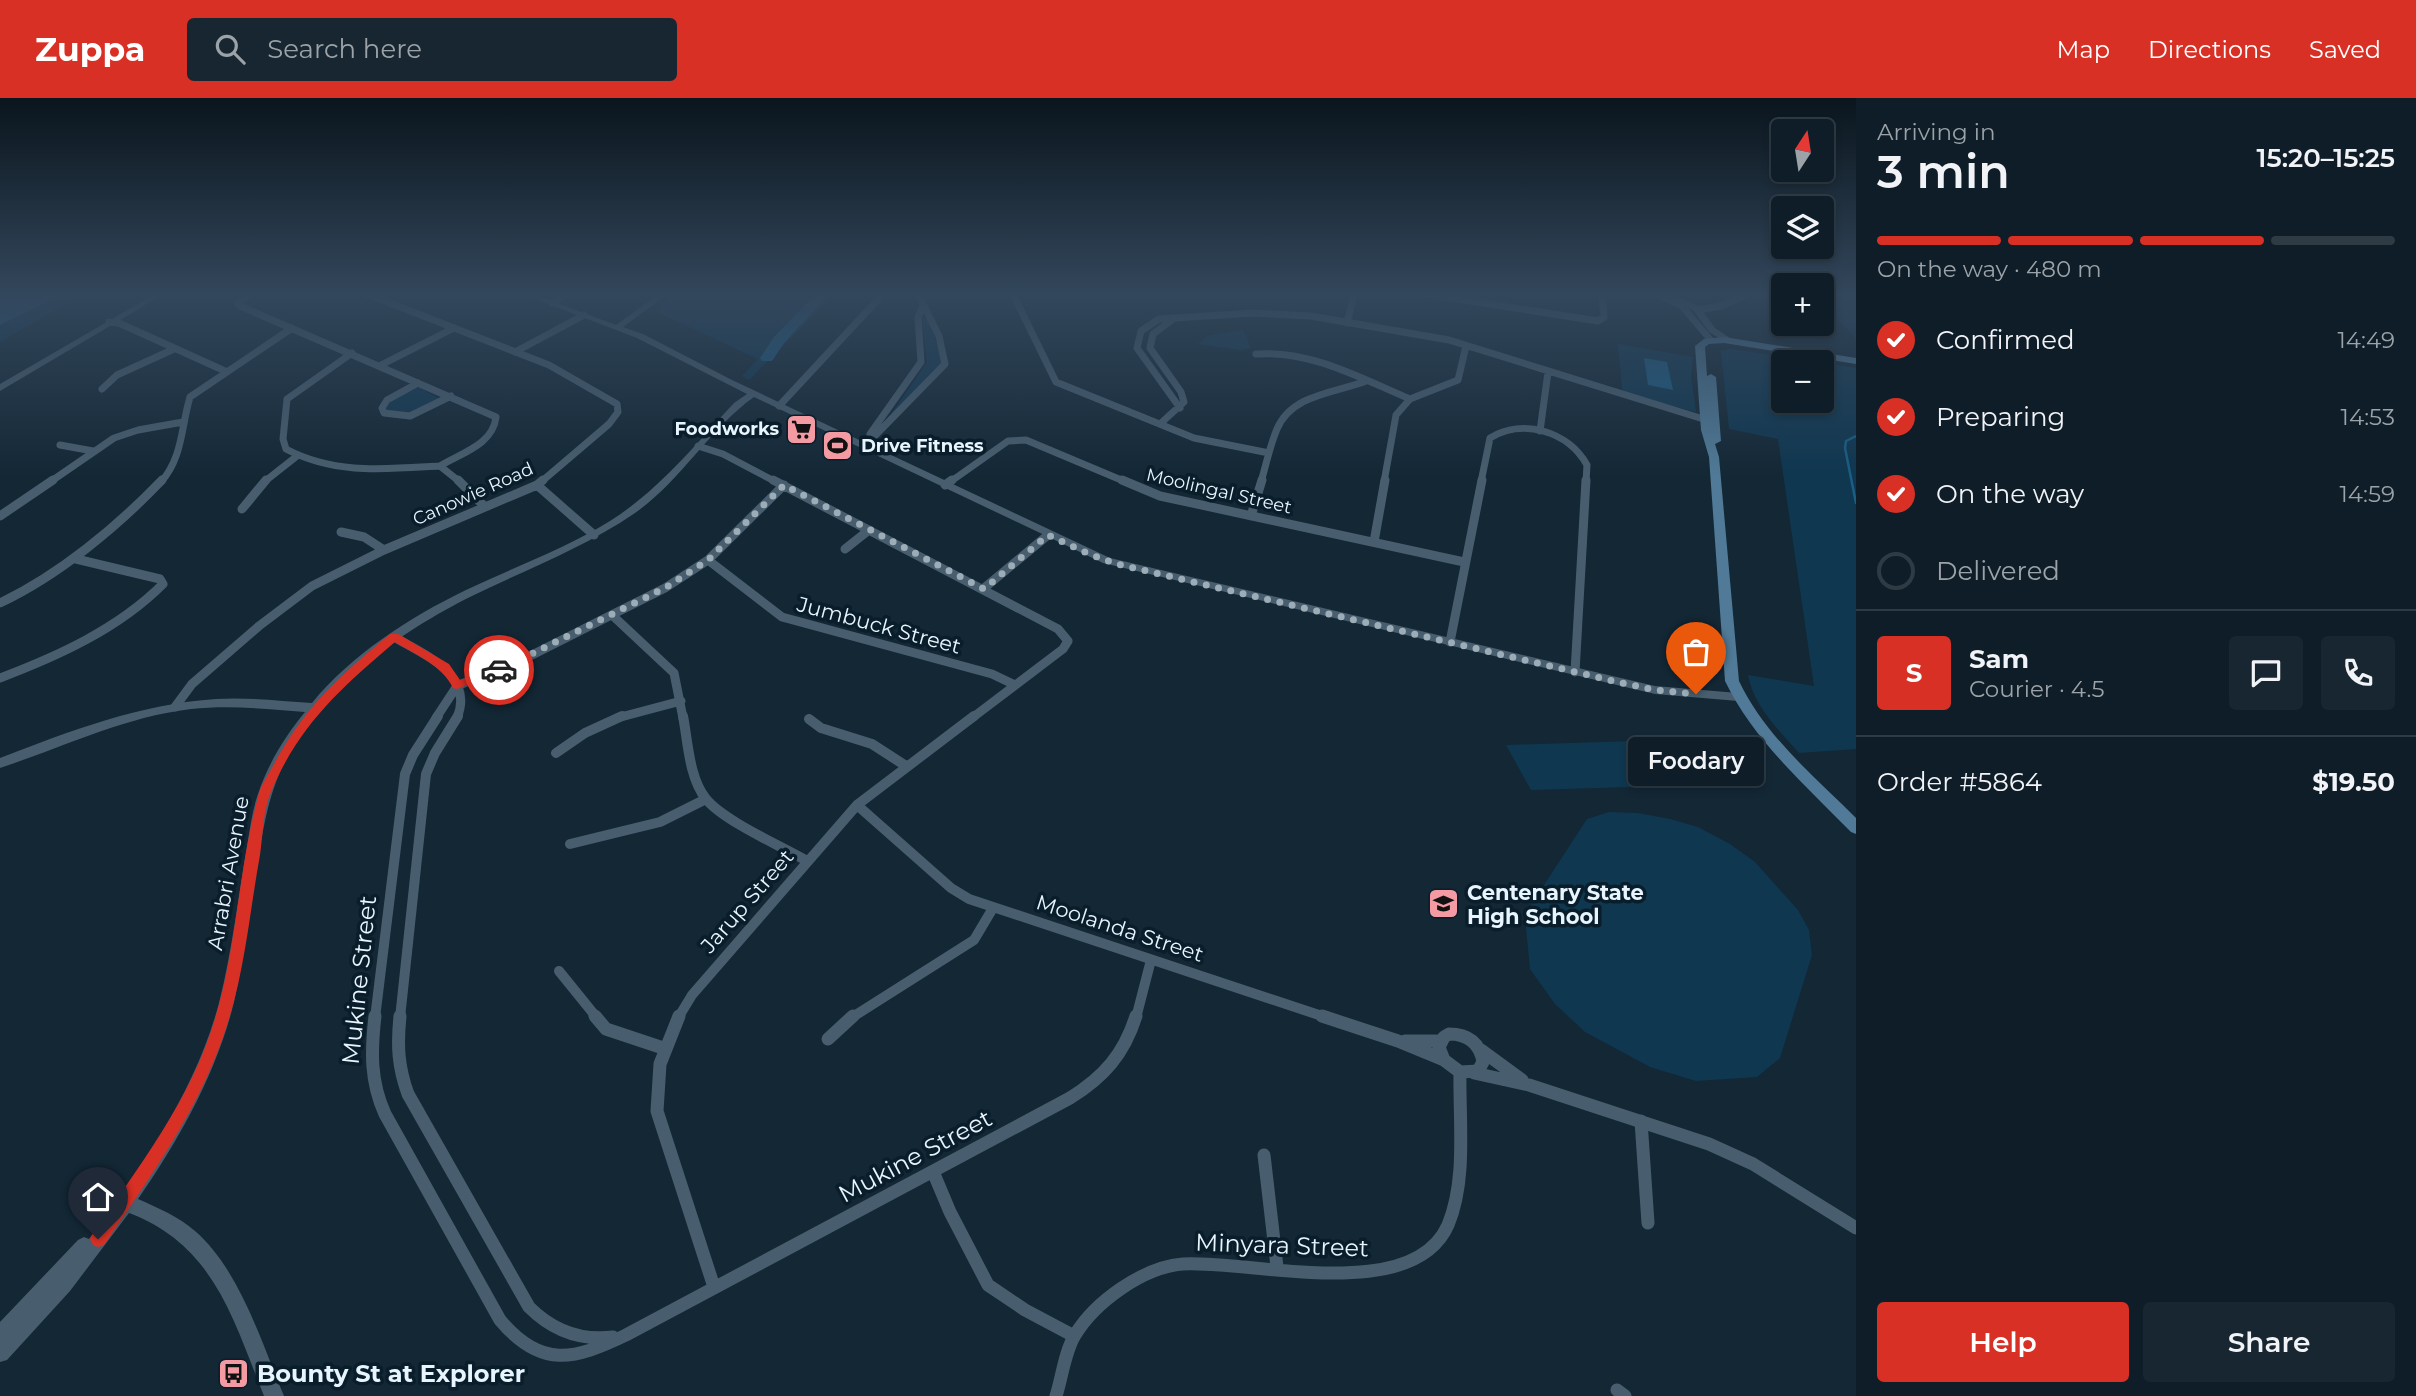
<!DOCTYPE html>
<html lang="en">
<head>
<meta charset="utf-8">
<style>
	:root { --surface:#0e1d28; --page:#172630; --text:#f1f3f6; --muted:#9ba2a8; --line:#2e3b45; --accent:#d93025 }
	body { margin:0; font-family:Montserrat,sans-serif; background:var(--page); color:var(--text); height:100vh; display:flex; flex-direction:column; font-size:26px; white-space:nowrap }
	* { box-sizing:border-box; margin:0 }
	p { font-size:23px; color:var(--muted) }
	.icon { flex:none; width:38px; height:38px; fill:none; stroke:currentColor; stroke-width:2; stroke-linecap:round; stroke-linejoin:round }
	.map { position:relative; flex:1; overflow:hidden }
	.drawer { display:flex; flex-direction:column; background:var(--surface); width:560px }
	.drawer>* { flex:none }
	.needle { width:46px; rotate:12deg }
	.controls { position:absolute; left:1771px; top:21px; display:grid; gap:14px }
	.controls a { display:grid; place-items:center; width:63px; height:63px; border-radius:7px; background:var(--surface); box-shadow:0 4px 10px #0003,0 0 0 2px var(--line); font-size:35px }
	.pin { position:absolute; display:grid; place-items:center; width:60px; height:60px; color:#fff; margin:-72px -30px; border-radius:50% 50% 50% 0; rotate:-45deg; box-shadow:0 0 7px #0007 }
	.pin .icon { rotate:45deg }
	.courier { position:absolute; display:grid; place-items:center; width:70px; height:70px; margin:-35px; border:5px solid #d93025; border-radius:50%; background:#fff; color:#222; box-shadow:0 2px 9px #0007 }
	.bubble { position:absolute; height:49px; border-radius:7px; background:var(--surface); box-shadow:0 4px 10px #0003,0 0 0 2px var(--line); font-size:23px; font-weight:600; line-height:49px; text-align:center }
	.head em { font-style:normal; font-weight:600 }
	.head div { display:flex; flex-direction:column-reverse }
	.head { display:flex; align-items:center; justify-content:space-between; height:119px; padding:0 21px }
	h1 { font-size:46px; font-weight:600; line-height:52px }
	.bar { display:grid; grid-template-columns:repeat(4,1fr); gap:10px 7px; align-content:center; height:84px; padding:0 21px }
	.bar i { height:9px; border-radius:5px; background:var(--line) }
	.bar .current { background:var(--accent) }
	.bar p { grid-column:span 4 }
	.line { display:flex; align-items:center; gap:18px; padding:0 21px; border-top:2px solid var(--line) }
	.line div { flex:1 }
	.round { display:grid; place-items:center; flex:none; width:74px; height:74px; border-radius:7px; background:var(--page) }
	ol { padding:0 21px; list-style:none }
	li { display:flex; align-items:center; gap:21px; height:77px }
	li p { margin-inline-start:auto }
	li .icon { padding:7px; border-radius:50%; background:var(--accent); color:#fff; stroke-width:4 }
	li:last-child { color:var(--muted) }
	li i { width:38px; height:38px; border:4px solid var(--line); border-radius:50% }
	.action { display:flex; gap:14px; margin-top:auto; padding:14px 21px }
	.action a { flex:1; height:80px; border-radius:7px; background:var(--accent); color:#fff; font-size:28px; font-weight:600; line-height:80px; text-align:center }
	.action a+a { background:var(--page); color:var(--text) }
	header { display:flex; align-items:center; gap:42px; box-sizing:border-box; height:98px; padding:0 35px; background:var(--accent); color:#fff }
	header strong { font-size:33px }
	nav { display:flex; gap:38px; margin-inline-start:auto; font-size:24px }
	.search { width:490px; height:63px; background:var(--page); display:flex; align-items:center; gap:18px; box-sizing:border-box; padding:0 24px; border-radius:7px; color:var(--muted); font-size:26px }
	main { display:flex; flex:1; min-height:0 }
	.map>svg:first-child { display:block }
	.green { fill:#0f3750; fill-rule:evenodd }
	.water { fill:#1a5d85 }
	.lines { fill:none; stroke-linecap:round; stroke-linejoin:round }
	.stream { stroke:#1a5d85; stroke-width:2.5 }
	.river { fill:#1a5d85; fill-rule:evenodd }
	.minor-far3 { stroke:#485e6e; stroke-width:7 }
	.minor-far2 { stroke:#485e6e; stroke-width:9 }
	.minor-far1 { stroke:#485e6e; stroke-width:10 }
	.minor { stroke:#485e6e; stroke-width:13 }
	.tertiary { fill:#485e6e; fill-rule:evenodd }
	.secondary { fill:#507a97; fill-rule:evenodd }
	.route { fill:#d93025 }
	.done { stroke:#9dadb8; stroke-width:7; stroke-dasharray:0 12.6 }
	.labels { text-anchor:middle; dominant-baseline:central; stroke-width:7; stroke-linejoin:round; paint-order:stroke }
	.far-poi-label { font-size:18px; font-weight:bold; fill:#e8f5fe; stroke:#091d2b; text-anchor:end }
	.far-street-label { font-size:18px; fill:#e8f5fe; stroke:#091d2b }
	.street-label { font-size:21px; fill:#e8f5fe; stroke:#091d2b }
	.poi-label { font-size:21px; font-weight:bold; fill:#e8f5fe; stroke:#091d2b; text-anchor:start }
	.near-street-label { font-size:24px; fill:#e8f5fe; stroke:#091d2b }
	.near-poi-label { font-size:24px; font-weight:bold; fill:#e8f5fe; stroke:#091d2b; text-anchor:start }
</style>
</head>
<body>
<header>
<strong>Zuppa</strong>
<div class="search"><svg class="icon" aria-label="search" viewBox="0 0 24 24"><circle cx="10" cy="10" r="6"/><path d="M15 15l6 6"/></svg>Search here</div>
<nav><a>Map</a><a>Directions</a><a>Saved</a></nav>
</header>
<main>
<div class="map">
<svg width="1856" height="1298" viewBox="0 0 1856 1298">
	<rect width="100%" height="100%" fill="#132735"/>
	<path class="green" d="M64,196H88L62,208L0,244V227Z
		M675,196H834L749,282L742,278L758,261L655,213Z
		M1833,196H1856V240L1822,205Z
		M922,219L929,222L943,264L887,322L927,264Z
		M1243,232L1251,250L1241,252L1198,246L1207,238Z
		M1618,246L1693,259L1691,279L1696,314L1626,296L1622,290Z
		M1730,251L1856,270V651L1799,655C1778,631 1754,609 1748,577L1814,588L1778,341L1729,331L1721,253ZM1783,264H1822V303H1783Z
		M412,290H420L440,301C421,312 406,322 385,311L390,303Z
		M1633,643L1663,688L1531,692L1506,647Z
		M1609,714L1638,715L1670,721L1698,729L1730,746L1755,764L1798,812L1809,832L1812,857L1780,960L1757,979L1696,983L1650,969L1585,934L1555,906L1530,871L1526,830L1529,810L1587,721Z"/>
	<path class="water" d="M0,196H64L0,227Z
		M1644,260L1667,264L1673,292L1648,287Z"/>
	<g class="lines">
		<path class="stream" d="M1856,338L1846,343L1845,350L1856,405"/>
		<path class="river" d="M816,196H829L784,245L772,263H762L760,260L774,239Z"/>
		<path class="minor-far3" d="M250,196L238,205L240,208L496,319C493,347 461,355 440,368
			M367,196L549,267L617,306L618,314L609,326L541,384
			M1013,196L1056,284L1194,340L1269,355
			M1426,196L1598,223L1604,219L1602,196
			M552,205L566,196
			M1698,212L1721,208L1747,196
			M109,224L119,225L225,273
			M1347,225L1354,196
			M515,254L584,217
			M352,255L287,301L283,341L286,351C335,377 386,371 440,368L460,384
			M1256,256C1311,252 1360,280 1410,301
			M381,267L454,230
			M418,285L387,302L382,310L384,315L410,318L451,298
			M102,291L117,277L174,251
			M779,308L883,196
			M1180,310L1137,250L1141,233L1159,221L1253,215L1311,218L1449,242L1713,324
			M1160,326L1184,304L1181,294L1150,250L1153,236L1172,222
			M1540,333L1548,274
			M870,336L921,264L918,219L923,208
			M60,347L93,353
			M698,348L723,356L776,384
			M864,349L945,266L939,238L918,196
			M50,384L114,340L138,332L183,324
			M161,384C183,359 181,329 190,299L292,230
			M264,384L297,358
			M950,384L1008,343L1026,342L1126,384
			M1261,384C1266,367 1270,347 1277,331C1292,296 1335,295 1366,283
			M1384,384L1396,317L1410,301L1458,282L1466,248
			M1481,384L1490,340C1523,320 1568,333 1587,367L1586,384"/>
		<path class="minor-far2" d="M458,382L485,409
			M773,382L1058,531L1068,543L1063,551L972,620
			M1122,382L1160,398L1464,464
			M537,387L594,437
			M945,387L952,382
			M242,411L266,382
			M0,418L53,382
			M1251,418L1262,382
			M341,434L364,439L384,452
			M1374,444L1385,382
			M845,451L869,432
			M708,462L782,519L992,576L1015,587
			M983,491L1048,437
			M0,505C59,477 117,429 162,382
			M612,517L674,575L683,620
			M394,539C425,557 475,577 457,620
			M1450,544L1482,382
			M1575,574L1586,382
			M0,580C58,558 118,531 163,486L160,481L76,461
			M457,588L534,556L665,490L708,462L784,387
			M175,609L192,586L259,528L312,488L384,452L537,387L543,382
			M436,620L457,588
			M617,620L681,603"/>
		<path class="minor-far1" d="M683,618C688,644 689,680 706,701C724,723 781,748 807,763
			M809,621L821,630L872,646L906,668
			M556,655L585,635L622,618
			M857,707L951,790L969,801L1328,920
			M570,746L660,724L706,701
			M559,873L597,920
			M375,920L405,676L413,657L438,618
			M400,920L426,676L435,655L458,618
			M678,920L692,897L857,707L974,618
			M851,920L974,842L993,810
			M1136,920L1151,862"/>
		<path class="minor" d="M375,918C371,953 370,983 385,1016L500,1222C541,1271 574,1262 626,1237L1070,1000C1104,979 1124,956 1136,918
			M400,918C397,947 398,969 408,996L529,1209C552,1232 580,1243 613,1239
			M595,918L606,931L663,950
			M679,918L660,966L657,1013L714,1189
			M1322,918L1398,943L1444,962
			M1449,936C1468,936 1480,945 1483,964L1478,973L1460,974L1444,962L1439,949L1444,939Z
			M828,941L853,918
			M1405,943H1441
			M1481,952L1522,982
			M1474,975L1529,987L1709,1046L1753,1066L1856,1130
			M1641,1023L1648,1125
			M1264,1057L1277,1169
			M934,1076L950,1114L988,1187L1025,1212L1074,1238
			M1617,1292L1625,1298
			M1056,1298C1062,1279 1065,1253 1075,1237C1095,1204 1143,1169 1183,1166C1251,1162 1413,1207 1448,1127C1467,1082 1459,1023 1460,974"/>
		<path class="tertiary" d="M155,196H164L0,293V286Z
			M522,196H533L616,227L659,196H668L623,229L643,236L732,282L1110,460L1655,588L1738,595L1744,599L1738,603L1655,596L1103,465L754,299C710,330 681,383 635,415C584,450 527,471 472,498C401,533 316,593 283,667C269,698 265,722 259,755C250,805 245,855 234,904C217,974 179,1042 138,1101C158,1110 178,1118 195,1133C240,1172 261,1244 284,1298H264C233,1221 214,1147 129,1115L70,1193L7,1262L0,1264V1224L78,1142L84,1139L89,1141C142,1070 196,992 219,905C232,854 238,800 247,748C250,731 252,713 258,696C268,666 285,638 305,614C267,611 230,607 191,611C124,619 64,649 0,670V660C70,633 140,606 216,601C248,599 280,603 312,605C351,557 410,519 466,492C514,469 565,451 610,423C659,392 695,347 734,305L747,296L637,240Z
			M1649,196H1671L1699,208L1715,230L1733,242L1726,244L1709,234L1693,212L1687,209L1715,242L1708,244L1680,211Z"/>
		<path class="secondary" d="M1724,239L1856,260V266L1724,245L1709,246L1705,249L1707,278L1711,276L1716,279L1721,343L1715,346L1719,359L1739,583C1765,638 1814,678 1856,720V736L1851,734C1805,687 1754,643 1725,583L1709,359L1701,332L1695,248L1704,241Z"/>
	</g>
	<linearGradient id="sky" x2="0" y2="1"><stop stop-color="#0a151d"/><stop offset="0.52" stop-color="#33475c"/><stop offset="1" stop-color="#33475c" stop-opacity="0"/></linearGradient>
	<rect width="1856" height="378" fill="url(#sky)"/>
	<path class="route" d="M390,536H398L449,566L460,582L499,568L504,572L457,591L453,590C442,567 416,557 395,544C341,590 299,627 271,694C263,712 263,737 260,757C250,812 245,871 228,924C203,1006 151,1078 104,1147L98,1149L93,1147L90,1141L93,1135C138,1070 191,1001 214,924C237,851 238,773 258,699C260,688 269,676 274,666C306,607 340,578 390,536Z"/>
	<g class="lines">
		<path class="done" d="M499,572L665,490L708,462L784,387L984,491L1048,437L1089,456L1117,466L1622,585L1655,592L1696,596"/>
	</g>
	<defs>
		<symbol id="supermarket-square" viewBox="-11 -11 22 22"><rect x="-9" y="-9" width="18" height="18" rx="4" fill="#f49aa3" stroke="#091d2b"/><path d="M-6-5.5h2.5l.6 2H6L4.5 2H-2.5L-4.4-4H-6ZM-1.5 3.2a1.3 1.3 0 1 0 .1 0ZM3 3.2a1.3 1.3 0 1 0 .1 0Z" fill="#111"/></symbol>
		<symbol id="stadium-square" viewBox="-11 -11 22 22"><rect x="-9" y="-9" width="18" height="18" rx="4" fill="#f49aa3" stroke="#091d2b"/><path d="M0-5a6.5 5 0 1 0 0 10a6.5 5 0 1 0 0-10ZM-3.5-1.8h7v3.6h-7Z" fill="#111"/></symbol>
		<symbol id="school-square" viewBox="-11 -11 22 22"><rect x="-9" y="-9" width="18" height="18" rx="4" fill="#f49aa3" stroke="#091d2b"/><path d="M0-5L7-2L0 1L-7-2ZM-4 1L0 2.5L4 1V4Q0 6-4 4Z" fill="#111"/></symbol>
		<symbol id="bus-square" viewBox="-11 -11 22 22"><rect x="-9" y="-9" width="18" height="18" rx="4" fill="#f49aa3" stroke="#091d2b"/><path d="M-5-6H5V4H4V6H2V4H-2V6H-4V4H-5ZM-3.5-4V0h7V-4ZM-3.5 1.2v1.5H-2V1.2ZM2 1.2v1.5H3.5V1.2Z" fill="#111"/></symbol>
	</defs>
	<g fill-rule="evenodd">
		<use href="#supermarket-square" x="784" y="314" width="35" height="35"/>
		<use href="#stadium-square" x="820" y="330" width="35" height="35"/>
		<use href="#school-square" x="1426" y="788" width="35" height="35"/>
		<use href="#bus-square" x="216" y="1258" width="35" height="35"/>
	</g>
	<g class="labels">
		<g class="far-poi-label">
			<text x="779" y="331">Foodworks</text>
			<text x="861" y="348" text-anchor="start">Drive Fitness</text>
		</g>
		<g class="far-street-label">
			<text transform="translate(1219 393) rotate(13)">Moolingal Street</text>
			<text transform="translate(473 396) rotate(-24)">Canowie Road</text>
		</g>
		<g class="street-label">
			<text transform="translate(879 527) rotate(15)">Jumbuck Street</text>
			<text transform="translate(228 775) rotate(-80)">Arrabri Avenue</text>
			<text transform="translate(747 803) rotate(-49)">Jarup Street</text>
			<text transform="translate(1120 830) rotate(18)">Moolanda Street</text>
		</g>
		<g class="poi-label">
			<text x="1467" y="794">Centenary State<tspan x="1467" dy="24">High School</tspan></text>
		</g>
		<g class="near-street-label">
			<text transform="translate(359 882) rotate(-84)">Mukine Street</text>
			<text transform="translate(915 1058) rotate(-28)">Mukine Street</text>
			<text transform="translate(1282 1147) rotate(2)">Minyara Street</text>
		</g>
		<g class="near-poi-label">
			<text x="257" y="1275">Bounty St at Explorer</text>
		</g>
	</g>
</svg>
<div class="controls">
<a><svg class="needle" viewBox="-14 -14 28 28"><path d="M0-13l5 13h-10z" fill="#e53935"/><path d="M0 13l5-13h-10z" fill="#9ba2a8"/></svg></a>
<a><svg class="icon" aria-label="layers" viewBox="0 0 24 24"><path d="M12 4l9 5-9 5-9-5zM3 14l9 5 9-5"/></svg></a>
<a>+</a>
<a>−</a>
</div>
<div class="pin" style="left:1696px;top:596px;background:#ea580c"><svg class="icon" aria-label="bag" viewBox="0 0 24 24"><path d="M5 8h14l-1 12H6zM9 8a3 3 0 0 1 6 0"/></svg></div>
<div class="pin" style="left:98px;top:1141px;background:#1f2937"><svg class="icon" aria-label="home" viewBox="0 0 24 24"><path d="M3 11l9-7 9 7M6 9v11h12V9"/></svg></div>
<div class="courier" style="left:499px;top:572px"><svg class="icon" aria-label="car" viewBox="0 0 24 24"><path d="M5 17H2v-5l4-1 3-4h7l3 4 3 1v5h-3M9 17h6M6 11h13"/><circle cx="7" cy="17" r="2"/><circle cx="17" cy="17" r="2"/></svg></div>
<div class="bubble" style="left:1628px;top:639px;width:136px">Foodary</div>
</div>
<section class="drawer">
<div class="head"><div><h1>3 min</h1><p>Arriving in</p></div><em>15:20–15:25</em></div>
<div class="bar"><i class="current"></i><i class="current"></i><i class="current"></i><i></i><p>On the way · 480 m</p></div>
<ol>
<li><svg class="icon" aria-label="check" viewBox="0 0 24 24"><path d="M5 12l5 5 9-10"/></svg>Confirmed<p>14:49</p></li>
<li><svg class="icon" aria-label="check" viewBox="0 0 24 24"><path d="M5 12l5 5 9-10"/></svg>Preparing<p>14:53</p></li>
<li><svg class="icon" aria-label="check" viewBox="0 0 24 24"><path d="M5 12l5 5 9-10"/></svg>On the way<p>14:59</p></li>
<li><i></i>Delivered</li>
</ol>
<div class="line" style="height:126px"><b class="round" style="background:var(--accent);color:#fff">S</b><div><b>Sam</b><p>Courier · 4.5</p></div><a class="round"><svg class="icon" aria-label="chat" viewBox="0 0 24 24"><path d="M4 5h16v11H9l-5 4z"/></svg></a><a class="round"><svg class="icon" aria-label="phone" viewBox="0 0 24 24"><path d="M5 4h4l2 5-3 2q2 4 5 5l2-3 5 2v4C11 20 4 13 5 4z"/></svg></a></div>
<div class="line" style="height:91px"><div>Order #5864</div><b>$19.50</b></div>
<div class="action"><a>Help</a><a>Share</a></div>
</section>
</main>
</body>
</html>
